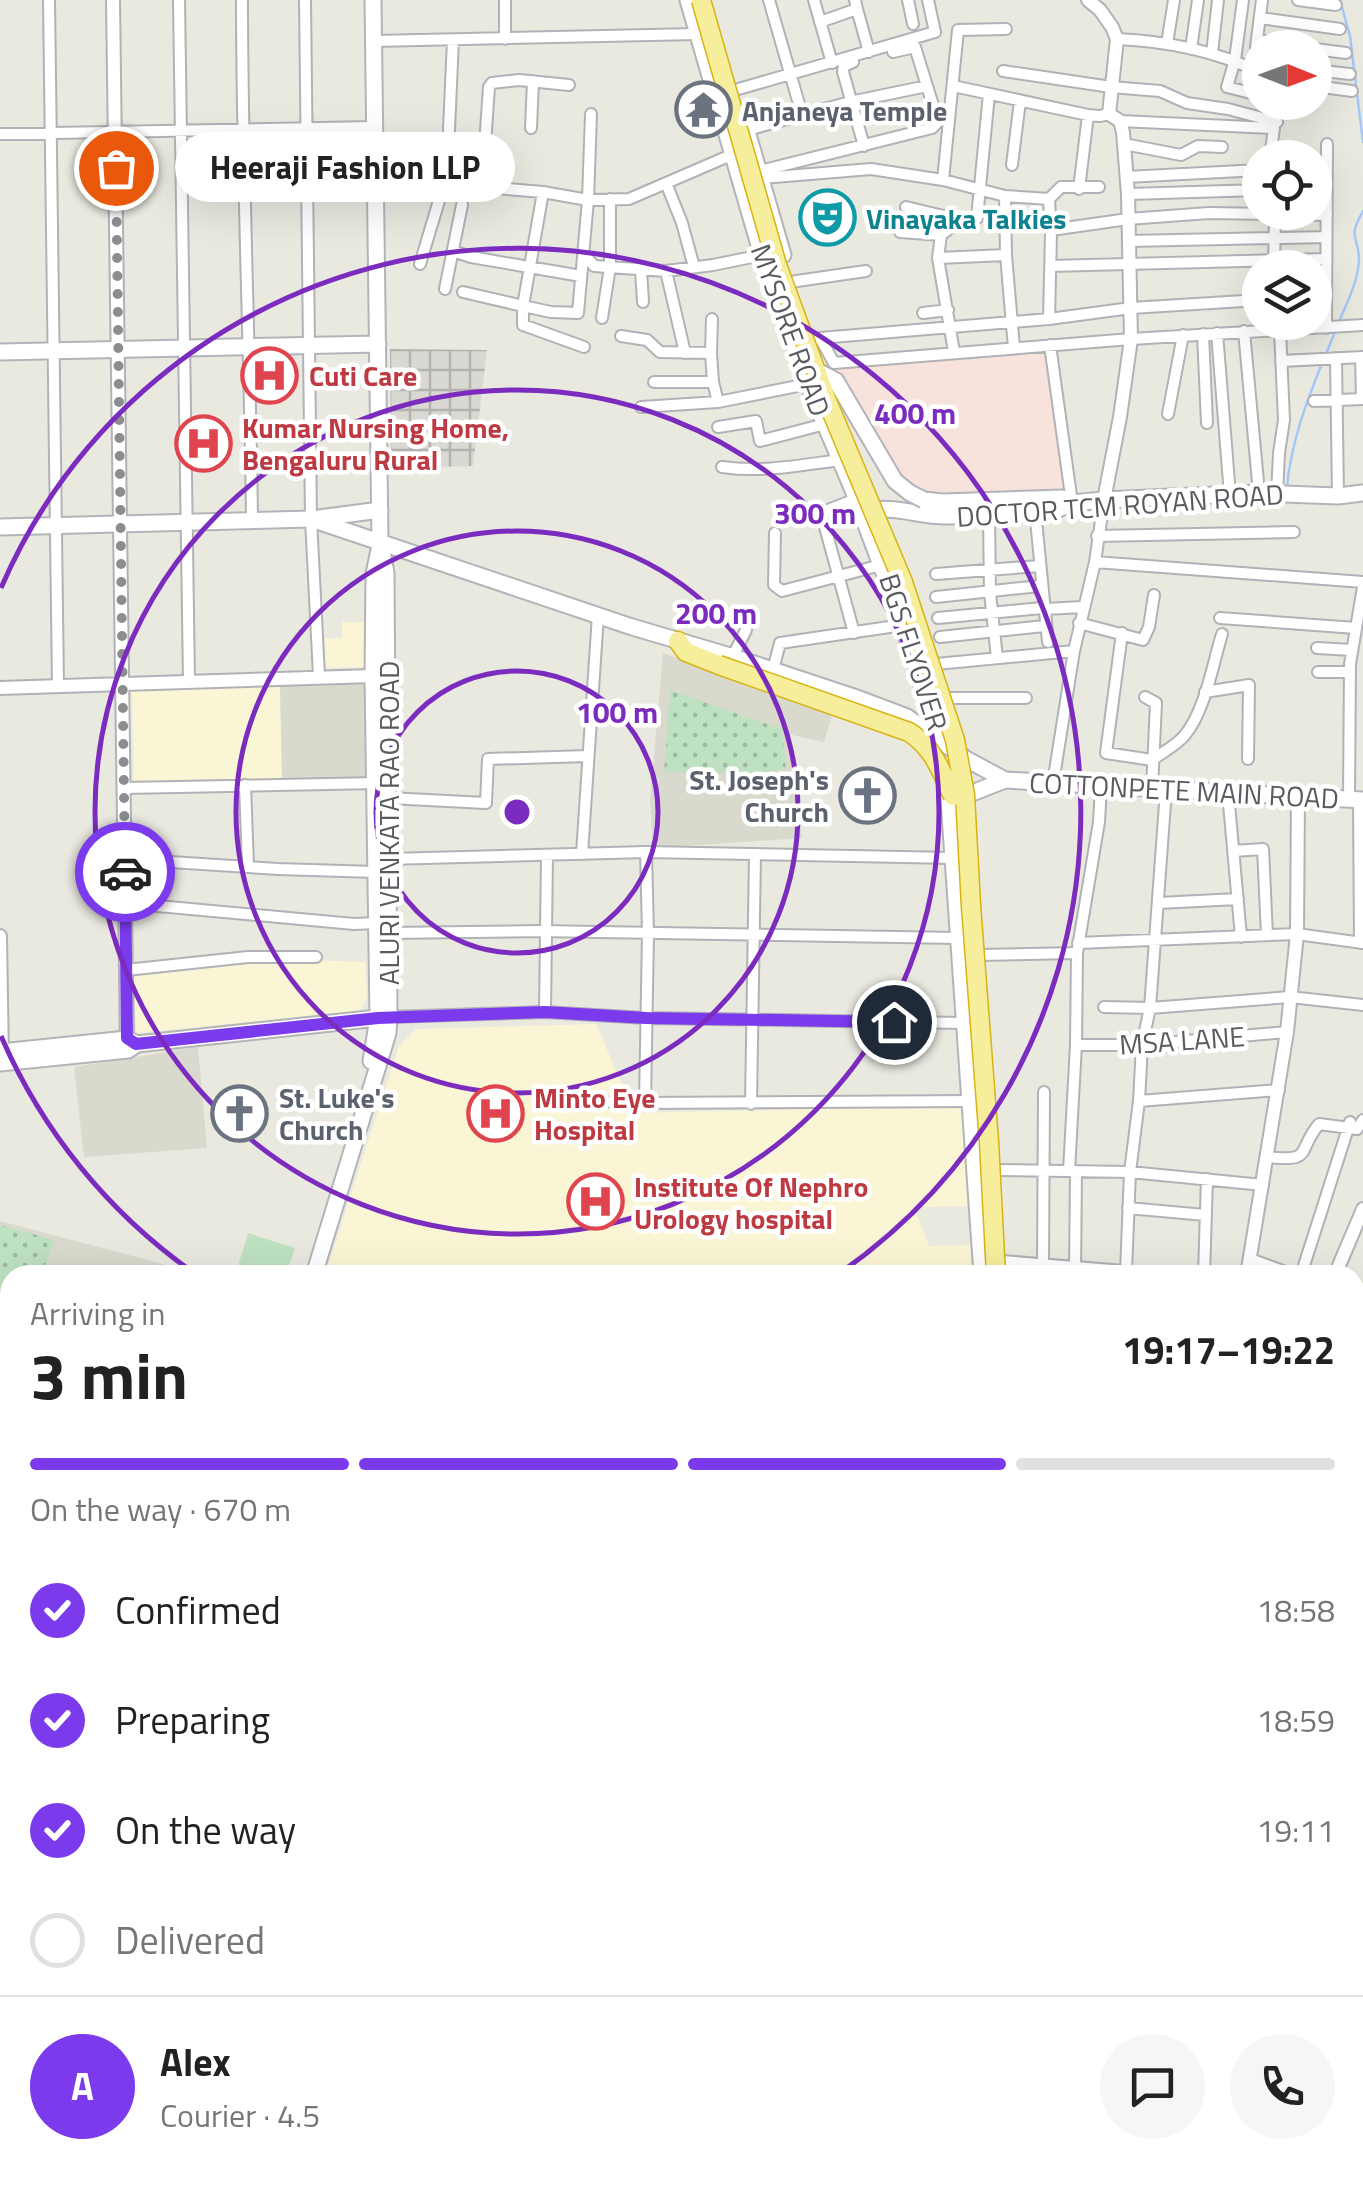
<!DOCTYPE html>
<html lang="en">
<head>
<meta charset="utf-8">
<style>
	:root { --surface:#fff; --page:#f6f6f6; --text:#222; --muted:#767676; --line:#e0e0e0; --accent:#7c3aed }
	body { margin:0; font-family:"Titillium Web",sans-serif; background:var(--page); color:var(--text); height:100vh; display:flex; flex-direction:column; font-size:38px; white-space:nowrap }
	* { box-sizing:border-box; margin:0 }
	p { font-size:32px; color:var(--muted) }
	.icon { flex:none; width:55px; height:55px; fill:none; stroke:currentColor; stroke-width:2; stroke-linecap:round; stroke-linejoin:round }
	.map { position:relative; flex:1; overflow:hidden }
	.side { position:absolute; left:0px; top:1265px; width:1365px; height:932px; display:flex; flex-direction:column; background:var(--surface); border-radius:30px 30px 0 0; box-shadow:0 10px 40px #0002 }
	.side>* { flex:none }
	.needle { width:65px; rotate:91deg }
	.fabs { position:absolute; left:1242px; top:30px; display:grid; gap:20px }
	.fabs a { display:grid; place-items:center; width:90px; height:90px; border-radius:50%; background:var(--surface); box-shadow:0 10px 40px #0002; font-size:50px }
	.pin { position:absolute; display:grid; place-items:center; width:85px; height:85px; color:#fff; margin:-42px; border:5px solid #fff; border-radius:50%; box-shadow:0 2px 10px #0007 }
	.courier { position:absolute; display:grid; place-items:center; width:100px; height:100px; margin:-50px; border:8px solid #7c3aed; border-radius:50%; background:#fff; color:#222; box-shadow:0 2px 12px #0007 }
	.bubble { position:absolute; height:70px; border-radius:35px; background:var(--surface); box-shadow:0 10px 40px #0002; font-size:32px; font-weight:700; line-height:70px; text-align:center }
	.overview em { font-style:normal; font-weight:700 }
	.overview div { display:flex; flex-direction:column-reverse }
	.overview { display:flex; align-items:center; justify-content:space-between; height:170px; padding:0 30px }
	h1 { font-size:65px; font-weight:700; line-height:75px }
	.bar { display:grid; grid-template-columns:repeat(4,1fr); gap:15px 10px; align-content:center; height:120px; padding:0 30px }
	.bar i { height:12px; border-radius:8px; background:var(--line) }
	.bar .on { background:var(--accent) }
	.bar p { grid-column:span 4 }
	.line { display:flex; align-items:center; gap:25px; padding:0 30px; border-top:2px solid var(--line) }
	.line div { flex:1 }
	.round { display:grid; place-items:center; flex:none; width:105px; height:105px; border-radius:52px; background:var(--page) }
	ol { padding:0 30px; list-style:none }
	li { display:flex; align-items:center; gap:30px; height:110px }
	li p { margin-inline-start:auto }
	li .icon { padding:10px; border-radius:50%; background:var(--accent); color:#fff; stroke-width:4 }
	li:last-child { color:var(--muted) }
	li i { width:55px; height:55px; border:5px solid var(--line); border-radius:50% }
	.map>svg:first-child { display:block }
	.commercial { fill:#faf6d5 }
	.industrial { fill:url(#industrial-grid) }
	.education { fill:#dad9ce }
	.medical { fill:#f8e2dc }
	.park { fill:url(#park-dots) }
	.garden { fill:#bee1c2 }
	.lines { fill:none; stroke-linecap:round; stroke-linejoin:round }
	.stream { stroke:#a3c8f7; stroke-width:2.5 }
	.minor-casing { stroke:#b1b2b7; stroke-width:14 }
	.tertiary-casing { stroke:#b1b2b7; stroke-width:16 }
	.secondary-casing { stroke:#b2b4ba; stroke-width:19 }
	.primary-casing { stroke:#e5d05f; stroke-width:19 }
	.trunk-casing { stroke:#d8b312; stroke-width:21 }
	.minor { stroke:#fff; stroke-width:10 }
	.tertiary { stroke:#fff; stroke-width:12 }
	.secondary { stroke:#fff; stroke-width:15 }
	.primary { stroke:#f8f5a8; stroke-width:15 }
	.trunk { stroke:#f6ee9b; stroke-width:18 }
	.secondary-bridge-casing { stroke:#b2b4ba; stroke-width:19; stroke-linecap:butt }
	.trunk-bridge-casing { stroke:#d8b312; stroke-width:21; stroke-linecap:butt }
	.secondary-bridge { stroke:#fff; stroke-width:15 }
	.trunk-bridge { stroke:#f6ee9b; stroke-width:18 }
	.done { stroke:#8c8d8d; stroke-width:10; stroke-dasharray:0 18 }
	.route { stroke:#7c3aed; stroke-width:12 }
	.ring { fill:none; stroke:#7b2cbf; stroke-width:5 }
	.labels { text-anchor:middle; dominant-baseline:central; stroke-width:9; stroke-linejoin:round; paint-order:stroke }
	.worship-label { font-size:28px; font-weight:bold; fill:#5b616d; stroke:#fff; text-anchor:start }
	.culture-label { font-size:28px; font-weight:bold; fill:#0d838f; stroke:#fff; text-anchor:start }
	.street-label { font-size:28px; fill:#595b60; stroke:#fff }
	.health-label { font-size:28px; font-weight:bold; fill:#be3a42; stroke:#fff; text-anchor:start }
	.centre { fill:#7b2cbf; stroke:#fff; stroke-width:5 }
	.ring-label { font-size:30px; text-anchor:middle; font-weight:bold; fill:#7b2cbf; stroke:#fff; stroke-width:9; stroke-linejoin:round; paint-order:stroke }
</style>
</head>
<body>
<div class="map">
<svg width="1363" height="2196" viewBox="0 0 1363 2196">
	<defs>
		<pattern id="industrial-grid" width="8" height="8" patternUnits="userSpaceOnUse" patternTransform="scale(2.5)"><rect width="8" height="8" fill="#d9d8d2"/><path d="M0 4h8M4 0v8" fill="none" stroke="#b3b2ae"/></pattern>
		<pattern id="park-dots" width="8" height="8" patternUnits="userSpaceOnUse" patternTransform="scale(2.5)"><rect width="8" height="8" fill="#bee1c2"/><path d="M2 2h.1M6 6h.1" fill="none" stroke="#9db9a1" stroke-width="1.8" stroke-linecap="round"/></pattern>
	</defs>
	<rect width="100%" height="100%" fill="#eae9e0"/>
	<path class="commercial" d="M342,622H364V667L321,668V638H342Z
		M280,685L282,781L134,784L132,688Z
		M249,958L365,962L367,997L360,1011L136,1033L134,972Z
		M596,1024L634,1113L960,1106L968,1115L974,1206L914,1207L929,1246L977,1245L978,1275H325L399,1046L416,1029Z"/>
	<path class="industrial" d="M390,349L487,350L473,466L391,468Z
		M297,2188H809L808,2196H284Z"/>
	<path class="education" d="M663,653L833,712L824,742L788,734L802,838L653,848L650,801Z
		M365,684L367,779L282,781L280,685Z
		M198,1047L207,1148L84,1157L74,1067Z
		M0,1221L167,1265L164,1275H10V1346L0,1343Z
		M0,1378L10,1382V1535L0,1533Z"/>
	<path class="medical" d="M1046,349L1067,492L925,493L894,474L850,388L834,364Z"/>
	<path class="park" d="M670,690L782,729L786,769L750,774L664,772Z
		M0,1225L54,1240L42,1275H10V1323L0,1320Z"/>
	<path class="garden" d="M248,1233L295,1248L286,1275H254L237,1269Z"/>
	<g class="lines">
		<path class="stream" d="M1340,0L1350,36L1363,142
			M1339,322C1347,302 1359,280 1359,258C1358,233 1347,240 1363,211
			M1326,354L1336,329
			M1287,487C1291,443 1306,403 1323,361"/>
		<defs>
			<path id="minor" d="M49,0L58,686
				M179,0L189,681
				M242,0C242,173 250,346 252,519
				M305,0L311,519L319,676
				M505,0V39
				M769,0L799,104
				M814,0L832,63
				M908,0L913,24
				M1243,0L1235,60L1227,87L1259,95
				M1298,0L1336,5
				M857,9L869,52
				M1260,18L1340,29
				M820,22L857,9L855,0
				M1117,39C1166,41 1215,51 1260,72
				M1257,40L1307,48
				M374,41L697,34
				M1167,44L1174,0
				M1260,48L1256,47L1262,0
				M1191,49L1198,0
				M1315,49L1346,53
				M893,52L915,47L927,86
				M1212,53L1218,0
				M853,62L844,66L843,72L864,146
				M1315,70L1350,74
				M1003,71L1111,87L1160,91L1187,103L1228,109L1277,122
				M569,85L519,80L492,83L489,87L482,187L543,192L588,200L629,199L738,152
				M953,86L1088,115L1100,116L1109,114
				M1315,86L1352,91
				M735,90L935,32L928,0
				M1120,121L1274,128L1270,158
				M531,128L533,81
				M747,130L850,102L927,86L937,118V123L932,128L760,171
				M0,134L375,127
				M1124,144L1181,155L1198,146L1222,147
				M1012,165L1020,101
				M1126,177L1260,170
				M762,178L871,169L943,180L1005,196L1049,199
				M943,180L958,30L1006,29
				M666,183L682,223L694,267
				M1079,189L1088,115
				M543,192L523,306L551,312L578,313L588,200L591,114
				M1128,194L1260,190
				M906,207L960,220L977,218L989,94
				M1051,230L1128,219L1209,213L1327,215
				M900,232L941,235
				M1129,241L1326,237
				M453,251L471,257L581,276
				M583,253L594,266L666,271L713,265L762,255
				M1006,255L1014,348
				M938,258L1006,255L1005,196
				M420,264L447,174L453,40
				M1050,266L1326,259
				M1274,268L1275,214
				M641,270L643,302
				M666,271L685,353
				M790,282L866,271
				M445,289L462,205
				M463,292L523,306V325L584,347
				M923,313L948,310
				M602,318L610,267V199
				M1049,319L1051,233L1049,199L1061,187H1099
				M1326,328L1327,144
				M1244,331L1259,493
				M1217,333L1230,495
				M1203,334L1207,423
				M621,336L647,340L660,352L711,353L713,382L718,402
				M820,338L1049,319L1131,308L1260,300
				M810,341L820,338L834,363L1131,339L1363,325
				M1050,345L1072,503
				M954,352L938,258L941,235L960,220
				M711,353L712,319
				M1361,357L1362,399
				M1336,358L1338,496
				M1281,361L1363,357
				M654,382H713
				M1314,401L1363,399
				M641,407L718,402L808,384
				M1168,414L1183,335
				M718,427L756,421L760,441L825,424
				M722,467C762,473 801,465 840,460
				M1277,494L1279,453L1284,420L1280,330
				M828,510L856,499
				M1035,510L1048,642
				M989,514L990,593L997,658
				M822,516L854,633
				M775,533L774,585L782,591L881,565
				M1097,536L1294,532
				M1095,562L1363,582
				M936,574L1039,566
				M936,597L1040,586
				M1045,609L1083,607
				M938,618L1042,608
				M1220,618L1356,628
				M1079,623L1143,640L1149,627L1154,595
				M1122,633L1106,753L1152,760C1163,752 1177,745 1185,735C1205,711 1213,663 1222,634
				M940,637L1044,626
				M1317,648L1352,650
				M733,656L746,630
				M936,664L1074,651
				M773,670L780,643L903,625
				M1318,672H1350
				M1205,692L1249,685L1248,759
				M1145,697L1156,703L1152,789
				M947,698H1026
				M1053,783L1074,651L1095,562L1104,500
				M245,785L248,866
				M124,788L377,783
				M1228,793L1241,937
				M388,798L486,803L488,759L588,756
				M1349,799L1350,664L1363,587
				M1359,800L1360,943
				M1233,851L1263,849L1267,935
				M646,852L648,934L645,1103L974,1101
				M582,854L598,615
				M124,859L278,869L376,872
				M388,859L646,852L954,858
				M125,903L354,924L376,923
				M1158,903L1238,899
				M389,933L539,931L958,938
				M1078,943L1297,934L1363,943
				M978,955L1077,953
				M126,970L248,957H316
				M1104,1007L1150,1008L1290,997L1363,1005
				M545,1012L547,855
				M389,1017L545,1012L646,1018L965,1023
				M1076,1045H1142L1287,1032
				M1139,1101L1279,1090
				M611,1102L645,1103
				M751,1104L755,854
				M1268,1157C1314,1162 1296,1152 1319,1124L1357,1129L1363,1120
				M997,1170L1130,1172L1263,1185
				M1069,1171L1076,1045L1077,953L1099,822L1101,786
				M1128,1208L1205,1215
				M1250,1259L1294,1275
				M1002,1261L1173,1275
				M1043,1265L1044,1092
				M1126,1272L1130,1172L1139,1101L1142,1045L1150,1008L1166,790
				M1075,1275L1076,1171
				M1204,1275L1207,1179
				M1301,1275L1350,1122
				M1355,1307L1363,1310
				M0,1540L10,1543
				M1355,1565L1363,1549
				M1355,1582L1363,1586
				M0,1612L10,1575
				M0,1678H10
				M1355,1701L1363,1689
				M0,1720L10,1721
				M1355,1763L1363,1767
				M0,1767H10
				M0,1818L10,1819
				M1355,1825L1363,1805
				M0,1865L10,1866
				M0,1954L10,1958
				M0,2014L10,2018
				M1355,2073L1363,2082
				M0,2086L10,2036
				M288,2188L293,2196
				M1012,2188L1035,2191L1034,2196
				M1099,2188L1135,2196
				M1296,2188L1313,2196
				M19,2196L20,2188
				M520,2196L521,2188
				M606,2196L607,2188
				M630,2196L631,2188
				M744,2196L745,2188
				M1076,2196L1079,2188
				M1223,2196L1227,2188
				M1353,2196L1363,2175"/>
			<path id="tertiary" d="M113,0L127,1048
				M1088,0L1100,10L1112,27L1117,39L1109,114L1120,121L1123,132L1128,194L1131,339L1120,417L1104,500
				M0,688L373,676
				M0,936L2,1060
				M1247,1275L1287,1032L1297,934L1298,796
				M1335,1275L1363,1209
				M1355,1394L1363,1398
				M1355,1405L1363,1409
				M1355,1941L1363,1925
				M1355,2015L1363,2019
				M122,2196L124,2188
				M183,2196L189,2188
				M681,2196L682,2188"/>
			<path id="secondary" d="M688,0L761,252L813,396L853,490L901,619L941,743
				M742,114L783,255
				M0,352L378,344
				M924,500L943,502L1062,498L1068,501
				M865,512C892,504 917,516 945,516C982,516 1020,511 1058,509L1072,503L1104,500L1259,493L1338,496L1363,493
				M319,518L380,510
				M0,527L311,519L629,626L730,656L854,697L907,717L966,759L1005,780L1363,800
				M948,786L982,1275
				M967,795L1005,780
				M0,1052L127,1039L137,1044
				M371,1061L378,1018L373,676L374,574L379,550
				M0,1063L128,1050L137,1044L387,1017
				M314,1275L388,1033L389,1017L386,573L380,541L373,0"/>
			<path id="primary" d="M0,1352L10,1356
				M0,1366L10,1370
				M0,1914L10,1916
				M824,2196V2188
				M937,2196L938,2188"/>
			<path id="trunk" d="M678,641L686,652L719,665
				M833,2196V2188"/>
		</defs>
		<use href="#minor" class="minor-casing"/>
		<use href="#tertiary" class="tertiary-casing"/>
		<use href="#secondary" class="secondary-casing"/>
		<use href="#primary" class="primary-casing"/>
		<use href="#trunk" class="trunk-casing"/>
		<use href="#minor" class="minor"/>
		<use href="#tertiary" class="tertiary"/>
		<use href="#secondary" class="secondary"/>
		<use href="#primary" class="primary"/>
		<use href="#trunk" class="trunk"/>
		<defs>
			<path id="secondary-bridge" d="M815,370L836,381L895,481L910,493L924,500"/>
			<path id="trunk-bridge" d="M701,0L777,265L827,401L903,582L955,740L965,795L971,906L989,1142L996,1275
				M719,665L909,732C933,747 941,771 953,796"/>
		</defs>
		<use href="#secondary-bridge" class="secondary-bridge-casing"/>
		<use href="#trunk-bridge" class="trunk-bridge-casing"/>
		<use href="#secondary-bridge" class="secondary-bridge"/>
		<use href="#trunk-bridge" class="trunk-bridge"/>
	</g>
	<g class="lines">
		<path class="done" d="M116,168L125,872"/>
		<path class="route" d="M125,872L127,1038L136,1044L378,1018L545,1012L646,1018L894,1022"/>
	</g>
	<g class="ring">
		<circle cx="517" cy="812" r="141"/>
		<circle cx="517" cy="812" r="281"/>
		<circle cx="517" cy="812" r="422"/>
		<path d="M194 1273A563 563 0 0 1 1 1036M1 588A563 563 0 1 1 840 1273"/>
	</g>
	<defs>
		<symbol id="temple-ring" viewBox="-11 -11 22 22"><circle r="9.5" fill="#fff" stroke="#6b7280" stroke-width="1.5"/><path d="M0-6L5-2H3V0L6.5 2.5H4V6H1.5V3h-3V6H-4V2.5H-6.5L-3 0V-2H-5Z" fill="#6b7280"/></symbol>
		<symbol id="theatre-ring" viewBox="-11 -11 22 22"><circle r="9.5" fill="#fff" stroke="#0f9aa8" stroke-width="1.5"/><path d="M-5-5.5Q0-4 5-5.5V0Q5 5 0 6Q-5 5-5 0ZM-3.3-2.5H-1v1.5H-3.3ZM1-2.5H3.3v1.5H1ZM-2.8 1Q0 5.5 2.8 1Z" fill="#0f9aa8"/></symbol>
		<symbol id="hospital-ring" viewBox="-11 -11 22 22"><circle r="9.5" fill="#fff" stroke="#e0444e" stroke-width="1.5"/><path d="M-5-5h3v3.5h4V-5h3V5h-3V1.5h-4V5h-3Z" fill="#e0444e"/></symbol>
		<symbol id="church-ring" viewBox="-11 -11 22 22"><circle r="9.5" fill="#fff" stroke="#6b7280" stroke-width="1.5"/><path d="M-1.2-6h2.4v3.5h3.3v2.4h-3.3V6h-2.4V-.1h-3.3v-2.4h3.3Z" fill="#6b7280"/></symbol>
	</defs>
	<g fill-rule="evenodd">
		<use href="#temple-ring" x="672" y="78" width="63" height="63"/>
		<use href="#theatre-ring" x="796" y="186" width="63" height="63"/>
		<use href="#hospital-ring" x="238" y="344" width="63" height="63"/>
		<use href="#hospital-ring" x="172" y="412" width="63" height="63"/>
		<use href="#church-ring" x="836" y="764" width="63" height="63"/>
		<use href="#church-ring" x="208" y="1082" width="63" height="63"/>
		<use href="#hospital-ring" x="464" y="1082" width="63" height="63"/>
		<use href="#hospital-ring" x="564" y="1170" width="63" height="63"/>
	</g>
	<g class="labels">
		<g class="worship-label">
			<text x="742" y="110">Anjaneya Temple</text>
			<text x="829" y="779" text-anchor="end">St. Joseph's<tspan x="829" dy="32">Church</tspan></text>
			<text x="279" y="1097">St. Luke's<tspan x="279" dy="32">Church</tspan></text>
		</g>
		<g class="culture-label">
			<text x="866" y="218">Vinayaka Talkies</text>
		</g>
		<g class="street-label">
			<text transform="translate(791 330) rotate(70)">MYSORE ROAD</text>
			<text transform="translate(1120 505) rotate(-4)">DOCTOR TCM ROYAN ROAD</text>
			<text transform="translate(914 652) rotate(72)">BGS FLYOVER</text>
			<text transform="translate(1184 790) rotate(3)">COTTONPETE MAIN ROAD</text>
			<text transform="translate(388 823) rotate(-90)">ALURI VENKATA RAO ROAD</text>
			<text transform="translate(1182 1040) rotate(-4)">MSA LANE</text>
		</g>
		<g class="health-label">
			<text x="309" y="375">Cuti Care</text>
			<text x="242" y="427">Kumar Nursing Home,<tspan x="242" dy="32">Bengaluru Rural</tspan></text>
			<text x="534" y="1097">Minto Eye<tspan x="534" dy="32">Hospital</tspan></text>
			<text x="634" y="1186">Institute Of Nephro<tspan x="634" dy="32">Urology hospital</tspan></text>
		</g>
	</g>
	<circle cx="517" cy="812" r="15" class="centre"/>
	<g class="ring-label">
		<text x="915" y="424">400 m</text>
		<text x="815" y="524">300 m</text>
		<text x="716" y="624">200 m</text>
		<text x="617" y="723">100 m</text>
	</g>
</svg>
<div class="fabs">
<a><svg class="needle" viewBox="-14 -14 28 28"><path d="M0-13l5 13h-10z" fill="#e53935"/><path d="M0 13l5-13h-10z" fill="#767676"/></svg></a>
<a><svg class="icon" aria-label="locate" viewBox="0 0 24 24"><circle cx="12" cy="12" r="6"/><path d="M12 2v4M12 18v4M2 12h4M18 12h4"/></svg></a>
<a><svg class="icon" aria-label="layers" viewBox="0 0 24 24"><path d="M12 4l9 5-9 5-9-5zM3 14l9 5 9-5"/></svg></a>
</div>
<div class="pin" style="left:116px;top:168px;background:#ea580c"><svg class="icon" aria-label="bag" viewBox="0 0 24 24"><path d="M5 8h14l-1 12H6zM9 8a3 3 0 0 1 6 0"/></svg></div>
<div class="pin" style="left:894px;top:1022px;background:#1f2937"><svg class="icon" aria-label="home" viewBox="0 0 24 24"><path d="M3 11l9-7 9 7M6 9v11h12V9"/></svg></div>
<div class="courier" style="left:125px;top:872px"><svg class="icon" aria-label="car" viewBox="0 0 24 24"><path d="M5 17H2v-5l4-1 3-4h7l3 4 3 1v5h-3M9 17h6M6 11h13"/><circle cx="7" cy="17" r="2"/><circle cx="17" cy="17" r="2"/></svg></div>
<div class="bubble" style="left:175px;top:132px;width:340px">Heeraji Fashion LLP</div>
<section class="side">
<div class="overview"><div><h1>3 min</h1><p>Arriving in</p></div><em>19:17–19:22</em></div>
<div class="bar"><i class="on"></i><i class="on"></i><i class="on"></i><i></i><p>On the way · 670 m</p></div>
<ol>
<li><svg class="icon" aria-label="check" viewBox="0 0 24 24"><path d="M5 12l5 5 9-10"/></svg>Confirmed<p>18:58</p></li>
<li><svg class="icon" aria-label="check" viewBox="0 0 24 24"><path d="M5 12l5 5 9-10"/></svg>Preparing<p>18:59</p></li>
<li><svg class="icon" aria-label="check" viewBox="0 0 24 24"><path d="M5 12l5 5 9-10"/></svg>On the way<p>19:11</p></li>
<li><i></i>Delivered</li>
</ol>
<div class="line" style="height:180px"><b class="round" style="background:var(--accent);color:#fff">A</b><div><b>Alex</b><p>Courier · 4.5</p></div><a class="round"><svg class="icon" aria-label="chat" viewBox="0 0 24 24"><path d="M4 5h16v11H9l-5 4z"/></svg></a><a class="round"><svg class="icon" aria-label="phone" viewBox="0 0 24 24"><path d="M5 4h4l2 5-3 2q2 4 5 5l2-3 5 2v4C11 20 4 13 5 4z"/></svg></a></div>
</section>
</div>
</body>
</html>
